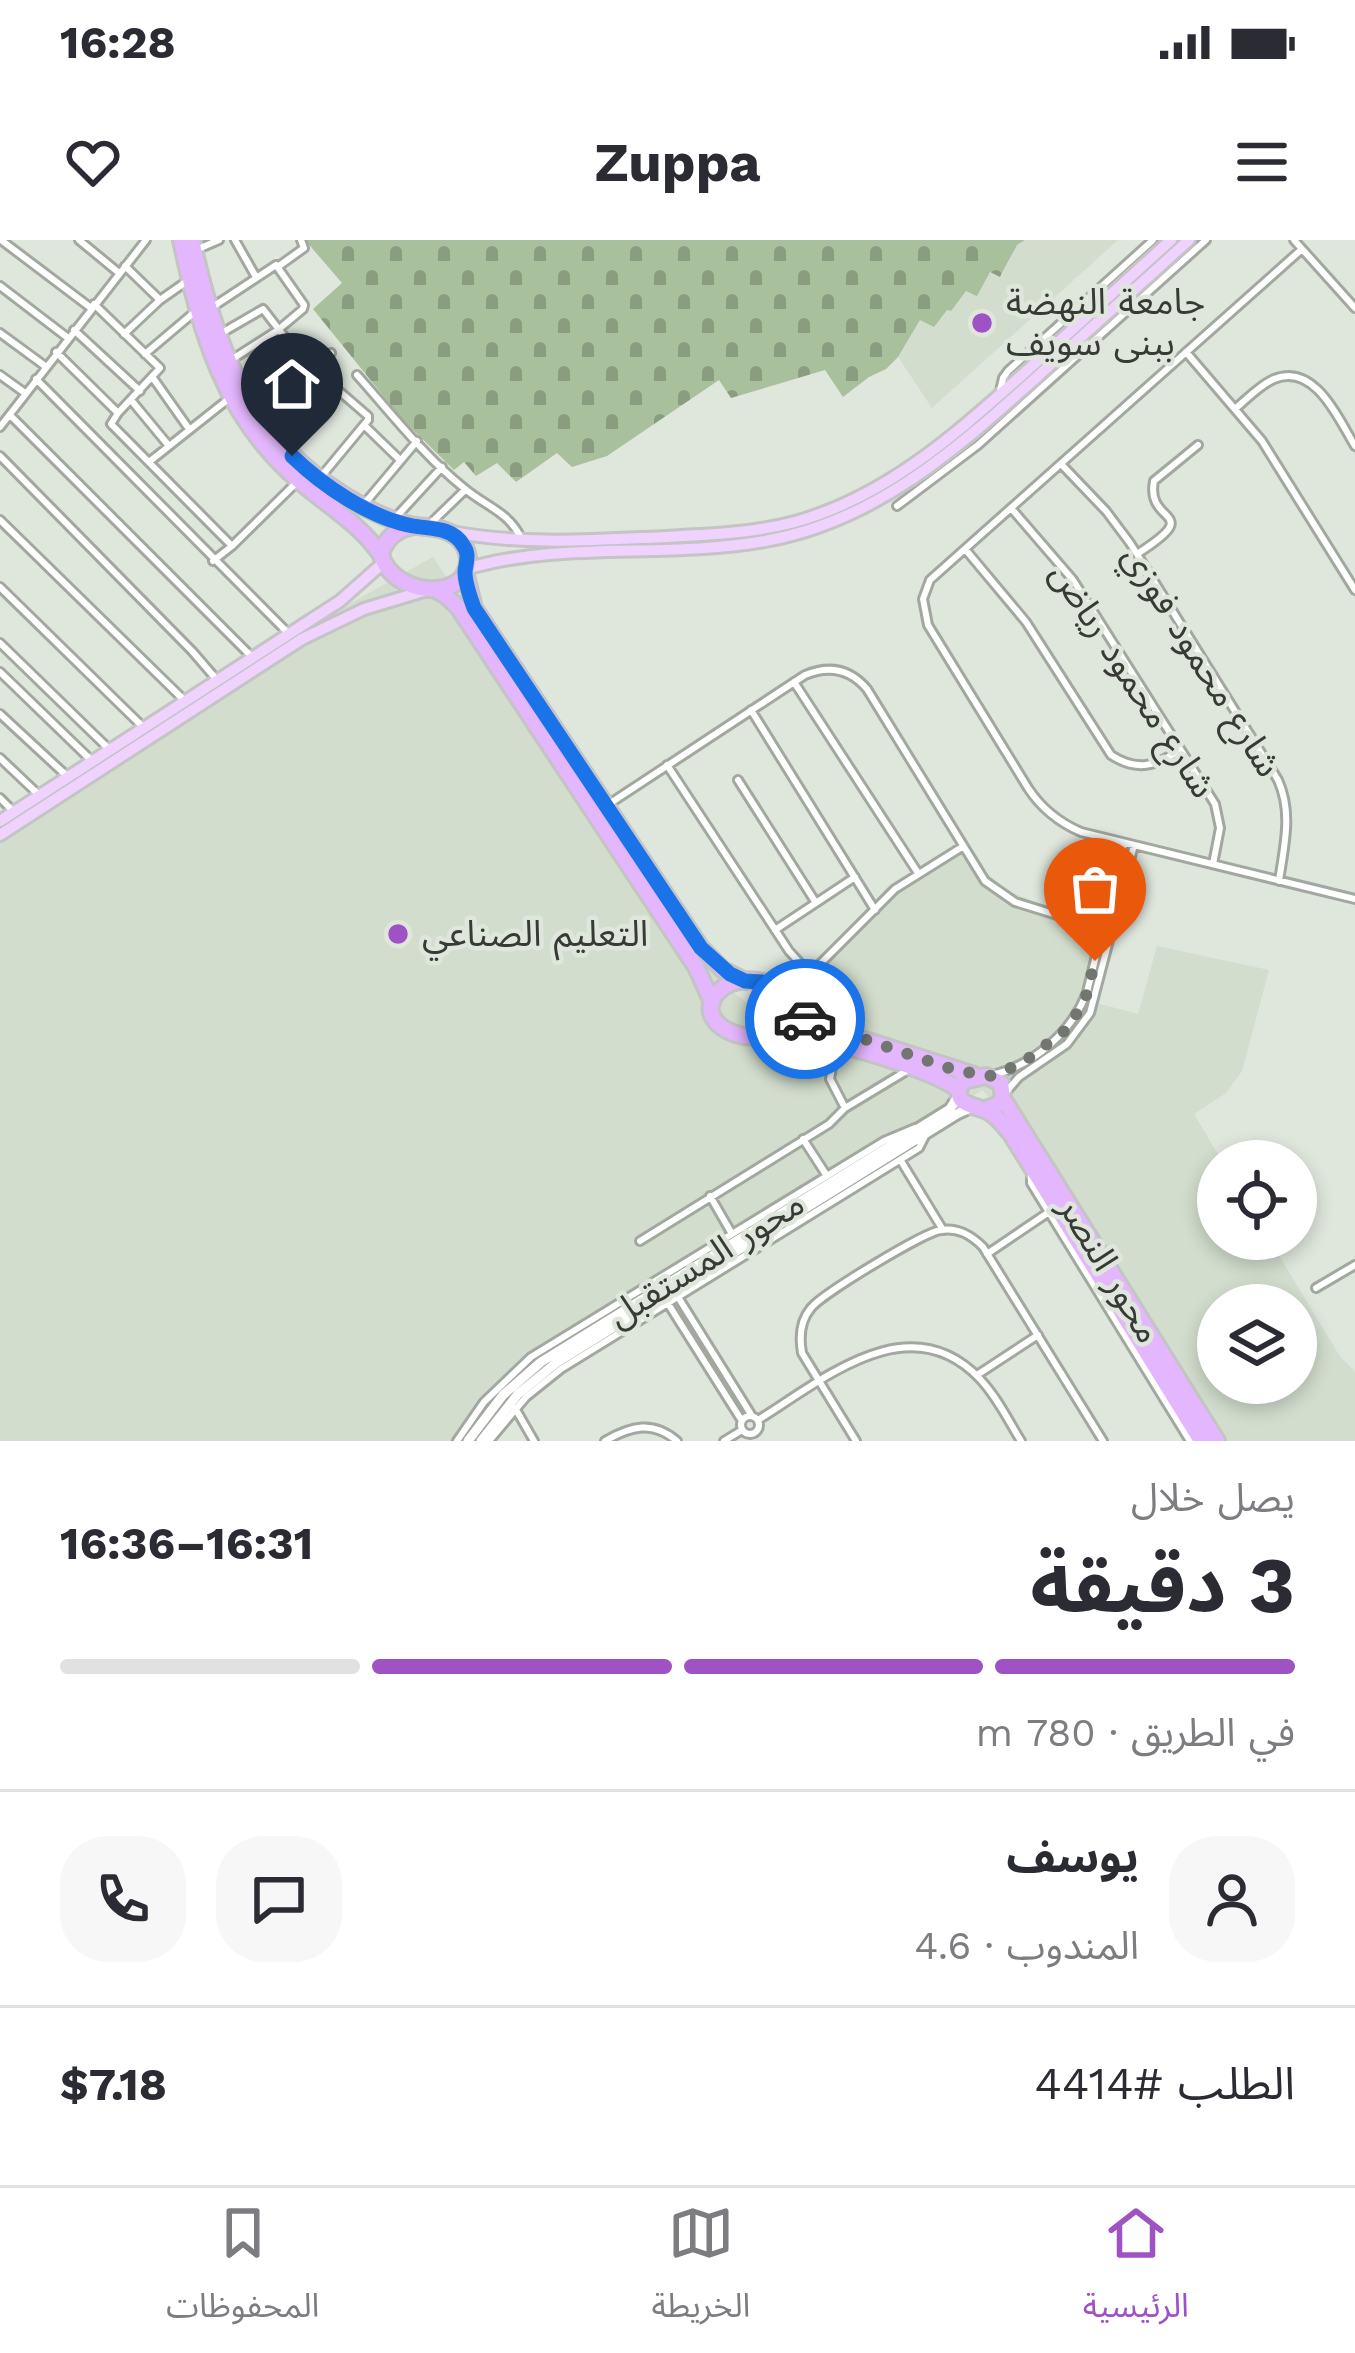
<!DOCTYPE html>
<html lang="ar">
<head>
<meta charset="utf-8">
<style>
	:root { --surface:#fff; --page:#f7f7f7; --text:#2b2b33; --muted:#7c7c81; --line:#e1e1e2; --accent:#9e52c3 }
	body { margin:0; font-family:"Work Sans","Noto Sans Arabic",sans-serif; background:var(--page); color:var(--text); direction:rtl; height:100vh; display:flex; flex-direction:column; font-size:45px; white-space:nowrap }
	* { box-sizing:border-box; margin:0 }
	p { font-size:39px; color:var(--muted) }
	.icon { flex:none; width:66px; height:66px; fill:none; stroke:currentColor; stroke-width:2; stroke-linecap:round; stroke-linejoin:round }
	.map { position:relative; height:1201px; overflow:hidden; direction:ltr }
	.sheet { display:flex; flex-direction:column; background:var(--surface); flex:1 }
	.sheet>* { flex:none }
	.buttons { position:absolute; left:1197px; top:900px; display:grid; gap:24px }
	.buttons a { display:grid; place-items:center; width:120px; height:120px; border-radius:50%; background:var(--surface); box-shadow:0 6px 18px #0003; font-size:60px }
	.pin { position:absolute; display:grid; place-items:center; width:102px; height:102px; color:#fff; margin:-123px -51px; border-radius:50% 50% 50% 0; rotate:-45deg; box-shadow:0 0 12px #0007 }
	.pin .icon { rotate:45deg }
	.courier { position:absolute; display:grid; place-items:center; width:120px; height:120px; margin:-60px; border:9px solid #1a73e8; border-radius:50%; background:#fff; color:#222; box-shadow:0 3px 15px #0007 }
	.summary em { font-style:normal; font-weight:700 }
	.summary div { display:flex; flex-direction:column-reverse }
	.summary { display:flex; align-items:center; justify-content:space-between; height:204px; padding:0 60px }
	h1 { font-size:78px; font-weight:700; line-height:90px }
	.bar { display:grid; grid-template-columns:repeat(4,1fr); gap:18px 12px; align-content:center; height:144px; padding:0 60px }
	.bar i { height:15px; border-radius:9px; background:var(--line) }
	.bar .on { background:var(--accent) }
	.bar p { grid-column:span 4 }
	.line { display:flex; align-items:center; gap:30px; padding:0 60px; border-top:3px solid var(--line) }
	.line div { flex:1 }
	.round { display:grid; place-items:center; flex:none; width:126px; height:126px; border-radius:48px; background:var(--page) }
	.status { display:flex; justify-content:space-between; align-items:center; height:84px; padding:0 60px; background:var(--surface); direction:ltr }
	.status svg { height:33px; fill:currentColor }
	header { display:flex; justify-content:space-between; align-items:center; height:156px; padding:0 60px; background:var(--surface); font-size:54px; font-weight:700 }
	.tab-bar { display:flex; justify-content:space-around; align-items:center; height:168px; border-top:3px solid var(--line); background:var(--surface); font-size:33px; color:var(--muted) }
	.tab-bar a { display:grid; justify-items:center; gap:6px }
	.tab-bar .on { color:var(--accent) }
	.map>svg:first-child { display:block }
	.built { fill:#d2ddcd; fill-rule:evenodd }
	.cemetery { fill:url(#cemetery-stones) }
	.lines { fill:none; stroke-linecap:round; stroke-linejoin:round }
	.street-casing { stroke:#a2a89f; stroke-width:12 }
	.secondary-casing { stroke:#a2a89f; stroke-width:15 }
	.primary-casing { stroke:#c3c4c3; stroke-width:16 }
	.highway-casing { stroke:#c3c4c3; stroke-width:20 }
	.street { stroke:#fff; stroke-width:6 }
	.secondary { stroke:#fff; stroke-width:9 }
	.primary { stroke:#efd3fe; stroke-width:10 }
	.highway { stroke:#e4b6fd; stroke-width:14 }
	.done { stroke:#727670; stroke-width:12; stroke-dasharray:0 21.6 }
	.route { stroke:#1a73e8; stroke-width:15 }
	.poi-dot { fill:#9e52c3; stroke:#dfe6dc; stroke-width:4.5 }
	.labels { text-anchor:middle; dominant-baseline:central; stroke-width:9; stroke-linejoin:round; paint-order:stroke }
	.poi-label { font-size:36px; fill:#383a36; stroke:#dfe6dc; text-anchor:start }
	.street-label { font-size:36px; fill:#383a36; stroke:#dfe6dc }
</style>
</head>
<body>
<div class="status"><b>16:28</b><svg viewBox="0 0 49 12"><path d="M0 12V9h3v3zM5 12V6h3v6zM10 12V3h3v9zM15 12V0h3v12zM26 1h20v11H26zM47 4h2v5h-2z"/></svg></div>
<header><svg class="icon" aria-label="menu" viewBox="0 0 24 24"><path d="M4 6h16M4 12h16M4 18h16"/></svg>Zuppa<svg class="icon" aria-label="heart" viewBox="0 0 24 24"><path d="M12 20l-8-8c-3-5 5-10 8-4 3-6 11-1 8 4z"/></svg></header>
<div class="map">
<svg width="1355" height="1201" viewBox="0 0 1355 1201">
	<defs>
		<pattern id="cemetery-stones" width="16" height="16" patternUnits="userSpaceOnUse" patternTransform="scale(3)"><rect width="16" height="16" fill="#a8c09c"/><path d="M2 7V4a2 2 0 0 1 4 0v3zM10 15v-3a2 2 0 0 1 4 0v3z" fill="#8a9d80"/></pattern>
	</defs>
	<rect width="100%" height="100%" fill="#dfe6dc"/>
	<path class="built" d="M1025,0H1118L932,168L898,117L920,80L947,70L951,71L966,50L990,32L1001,37L1017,5Z
		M433,317L685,699L723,744L751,766L787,750L863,674L888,646L964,599L986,632L1006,650L1054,670L1107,684L1089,761L1138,774L1157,706L1269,730L1242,831L1226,853L1194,874L1222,921H1218V999H1269L1339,1115L1355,1132V1201H1209L1007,876L982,850L929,887L562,1113L508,1156L489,1177L474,1201H0V587L308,387ZM1218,1065H1296V1143H1218Z"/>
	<path class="cemetery" d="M305,0H1025L1017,5L1000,37L990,32L977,56L966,51L951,71L947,70L934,87L920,80L898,117L886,129L869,137L843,157L825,130L731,158L719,140L607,216L572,227L557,213L516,242L497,223L476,236L464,222L454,230L402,179L313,69L342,43Z"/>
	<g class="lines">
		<defs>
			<path id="street" d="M1,0L91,68
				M79,0L119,33
				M235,0L256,37
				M1294,0L1355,68
				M198,9L219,0
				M1302,9L930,340L923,359L928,385L1028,548C1041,568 1058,582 1081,592L1355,659
				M125,26L160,60
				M279,26L304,8L301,0
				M0,46L68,98
				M94,64L160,128L118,173L111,184L232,306
				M211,68L276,25L304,65L303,69L278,90L231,120
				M74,90L140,151
				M0,93L45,126
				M124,94L160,60L190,39
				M220,94L263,69L325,149
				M56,112L118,173
				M1186,112L1262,201L1355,350
				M145,114L197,70
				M0,135L25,153
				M357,135C391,173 424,216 464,248C485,266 509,272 521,298
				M153,138L189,189
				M36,139L287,392
				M1000,151L1003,138L1008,131L1153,0
				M131,160L169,206
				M256,165L331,113
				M1236,168C1247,159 1260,145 1274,139C1315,122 1339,180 1355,206
				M10,175L252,417
				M364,185L400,220
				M0,187L146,0
				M278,195L331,144L368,176V180L320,238
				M0,216L192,411L217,440
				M149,222L231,157
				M1061,224L1106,271L1130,303L1278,540C1293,573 1284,606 1279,641
				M365,263L417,201
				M897,266L978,205L1206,0
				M1011,268L1073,340L1215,564L1220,588L1213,624
				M396,277L442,227
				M0,280L185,461
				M429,285L465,250
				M965,309L1026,382L1111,515C1137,532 1156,526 1180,510
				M1137,314C1207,269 1145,286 1154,241L1198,205
				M213,321L232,306L298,241
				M0,347L143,487
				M0,403L110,510
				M0,432L92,521
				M794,442L918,633
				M751,470L875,670
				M0,474L68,537
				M0,518L39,555
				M667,525L789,711L810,734
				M738,540L816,663
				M0,558L14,572
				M609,564L805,435C829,425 850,429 867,449L985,641L1015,662L1112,692
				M775,690L855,637
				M772,741L806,734
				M786,762L810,734L895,649L962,607
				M836,805L830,839L845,868
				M993,835C1035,824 1072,792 1087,752L1124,603
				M1006,852L1019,837L1067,804L1090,773L1134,605
				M803,899L827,936
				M901,921L943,990
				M1031,929V943L1190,1201
				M710,956L732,994
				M640,1001L829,884L845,868L908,830
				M987,1014L1049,972
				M1316,1048L1355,1025
				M678,1057L752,1176
				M667,1062L742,1181
				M977,1135L1038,1095
				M515,1168L534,1201
				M741 1185a9 9 0 1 1 18 0a9 9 0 1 1-18 0Z
				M758,1180C823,1140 909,1064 980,1139C997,1157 1008,1180 1021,1201
				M457,1201L484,1162L531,1117L884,901L915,888
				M489,1201L526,1157L561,1129L919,908L925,896
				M605,1201C631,1186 653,1180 677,1201
				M724,1201L742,1190
				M856,1201L802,1113C799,1096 800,1081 811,1068C822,1054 924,992 941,990C958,987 971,995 983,1007L1103,1201"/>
			<path id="secondary" d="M468,1201L503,1155L541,1122L950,869L959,855
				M481,1201L518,1154L556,1123L957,874L972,867"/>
			<path id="primary" d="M452,292C517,304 579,301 645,298C693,295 744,295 791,283C883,259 952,197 1021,136C1071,91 1121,45 1171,0
				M466,329C563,300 666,319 765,301C880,281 963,203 1047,128C1094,85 1142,43 1189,0
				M0,581L340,361L383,323
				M0,595L302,399L364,369L427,350"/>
			<path id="highway" d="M181,0C201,93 223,175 298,240C327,265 359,283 381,315
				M192,0C213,97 243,184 327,244C351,261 380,278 410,285C425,288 440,286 454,295C462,300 467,309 468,318C470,363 393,357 381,315C385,298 397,289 414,286
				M465,332L474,368L701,708L723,730L745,741
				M434,349L445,355L458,367L696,727L712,762
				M786,766C781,825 681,787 719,751C732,738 759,737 773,747C782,753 783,763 790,770C797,776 807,780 815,784L974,835
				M769,792C810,793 925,826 958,849
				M1003,859L1217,1201
				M986,869L997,865L1003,859L1001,843L986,836L963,841C949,867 975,864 989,872C998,877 1005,887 1011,894L1201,1201"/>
		</defs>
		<use href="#street" class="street-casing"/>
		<use href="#secondary" class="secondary-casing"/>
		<use href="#primary" class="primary-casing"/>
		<use href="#highway" class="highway-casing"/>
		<use href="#street" class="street"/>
		<use href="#secondary" class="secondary"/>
		<use href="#primary" class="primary"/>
		<use href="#highway" class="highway"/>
	</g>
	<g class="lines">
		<path class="done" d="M805,779L955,830L990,836L1021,824L1067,789L1085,760L1095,721"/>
		<path class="route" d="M292,216C323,246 370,278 413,286C431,289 452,287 463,305C470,315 466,321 465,332C465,343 470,357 474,368L701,708L730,734L745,741L762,742L775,748L785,766L805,779"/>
	</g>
	<g class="poi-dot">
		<circle cx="982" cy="83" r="12"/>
		<circle cx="398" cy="694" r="12"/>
	</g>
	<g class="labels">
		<g class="poi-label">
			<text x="1006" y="62">جامعة النهضة<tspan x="1006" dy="41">ببنى سويف</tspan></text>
			<text x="422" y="694">التعليم الصناعي</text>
		</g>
		<g class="street-label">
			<text transform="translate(1202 421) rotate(58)">شارع محمود فوزي</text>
			<text transform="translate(1133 440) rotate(57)">شارع محمود رياض</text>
			<text transform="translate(706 1019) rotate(-32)">محور المستقبل</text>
			<text transform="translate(1110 1030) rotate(59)">محور النصر</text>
		</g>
	</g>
</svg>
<div class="buttons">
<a><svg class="icon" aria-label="locate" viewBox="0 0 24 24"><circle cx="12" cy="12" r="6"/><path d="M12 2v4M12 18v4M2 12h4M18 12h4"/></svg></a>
<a><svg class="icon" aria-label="layers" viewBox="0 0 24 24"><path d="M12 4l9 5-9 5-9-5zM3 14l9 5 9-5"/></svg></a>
</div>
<div class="pin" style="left:1095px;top:721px;background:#ea580c"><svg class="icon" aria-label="bag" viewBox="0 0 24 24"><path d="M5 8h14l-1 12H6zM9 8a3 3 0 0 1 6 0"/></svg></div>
<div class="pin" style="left:292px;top:216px;background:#1f2937"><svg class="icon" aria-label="home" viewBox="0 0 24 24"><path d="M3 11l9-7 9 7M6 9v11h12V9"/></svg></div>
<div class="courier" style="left:805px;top:779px"><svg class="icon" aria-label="car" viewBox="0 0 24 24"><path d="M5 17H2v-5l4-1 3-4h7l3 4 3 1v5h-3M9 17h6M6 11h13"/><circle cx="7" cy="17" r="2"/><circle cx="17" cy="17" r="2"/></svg></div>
</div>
<section class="sheet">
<div class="summary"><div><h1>3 دقيقة</h1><p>يصل خلال</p></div><em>16:31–16:36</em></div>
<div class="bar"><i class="on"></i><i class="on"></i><i class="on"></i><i></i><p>في الطريق · 780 m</p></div>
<div class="line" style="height:216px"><a class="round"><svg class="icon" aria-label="person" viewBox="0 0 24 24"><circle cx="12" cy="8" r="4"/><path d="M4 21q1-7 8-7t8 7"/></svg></a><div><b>يوسف</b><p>المندوب · 4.6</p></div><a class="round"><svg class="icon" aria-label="chat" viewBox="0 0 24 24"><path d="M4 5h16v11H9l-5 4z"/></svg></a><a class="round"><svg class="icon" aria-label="phone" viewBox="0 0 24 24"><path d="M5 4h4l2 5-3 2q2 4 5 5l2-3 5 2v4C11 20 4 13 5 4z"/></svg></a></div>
<div class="line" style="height:156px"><div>الطلب #4414</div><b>$7.18</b></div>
</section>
<nav class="tab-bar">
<a class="on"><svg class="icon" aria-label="home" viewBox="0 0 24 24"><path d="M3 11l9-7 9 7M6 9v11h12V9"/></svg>الرئيسية</a>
<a><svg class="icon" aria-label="map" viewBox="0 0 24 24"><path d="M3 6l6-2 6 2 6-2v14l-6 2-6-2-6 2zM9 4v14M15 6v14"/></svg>الخريطة</a>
<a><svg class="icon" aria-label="saved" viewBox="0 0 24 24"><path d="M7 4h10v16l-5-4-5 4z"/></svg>المحفوظات</a>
</nav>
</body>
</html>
